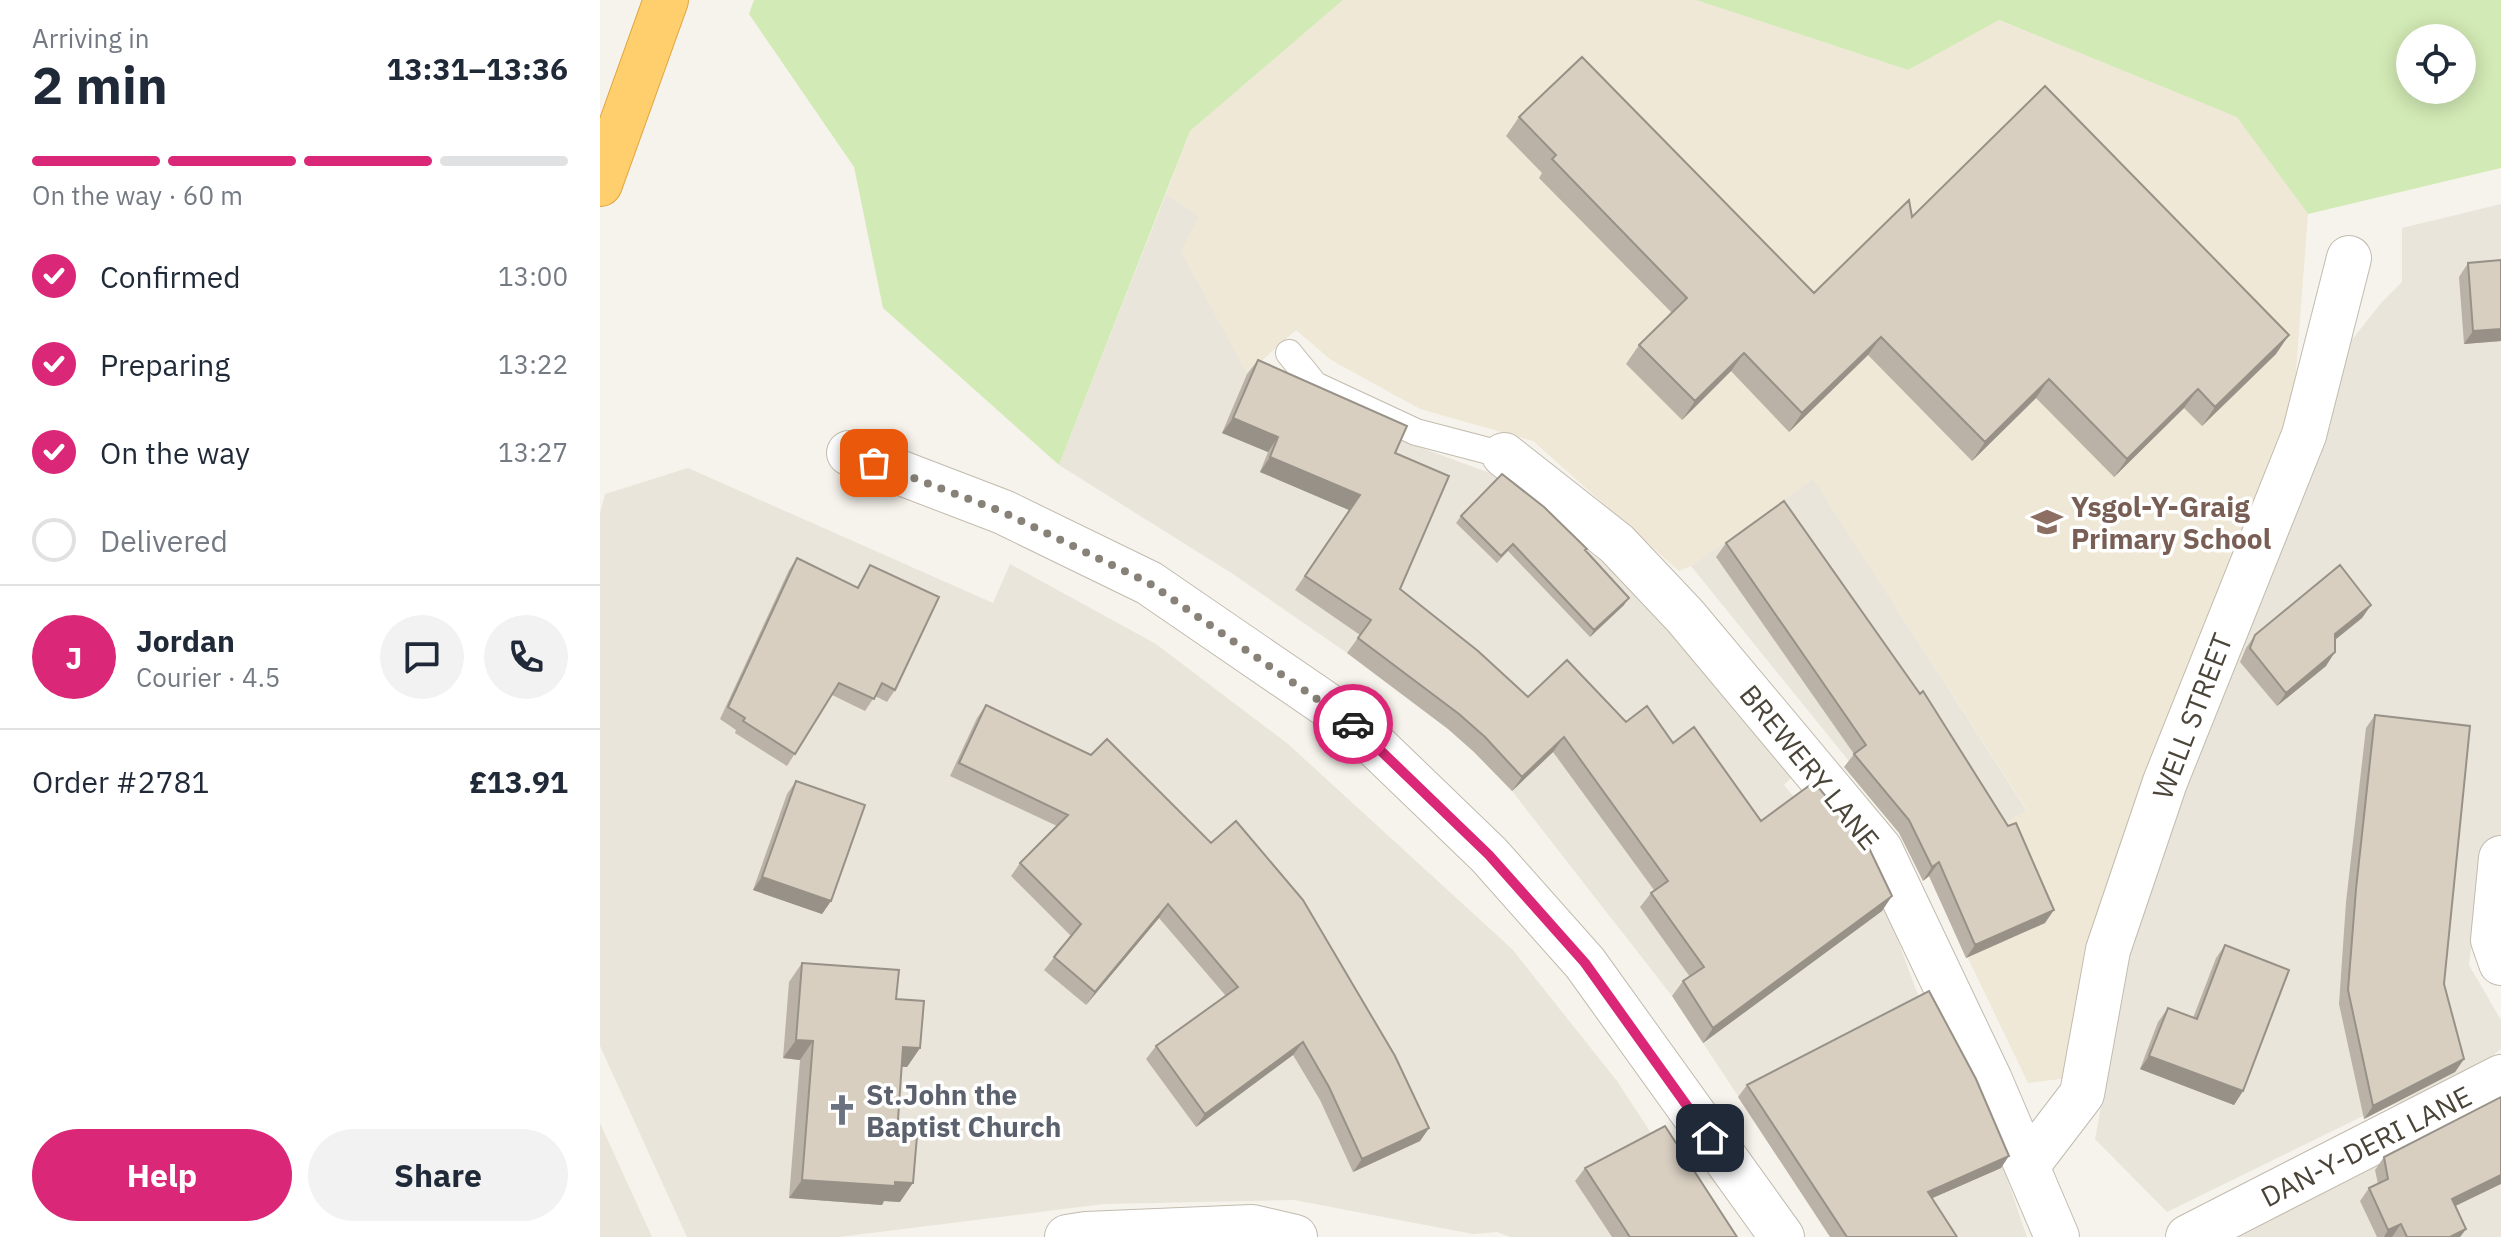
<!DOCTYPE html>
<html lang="en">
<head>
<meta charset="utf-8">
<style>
	:root { --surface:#fff; --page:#f2f2f3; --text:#1f2937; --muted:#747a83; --line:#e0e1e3; --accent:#db2777 }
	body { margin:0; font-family:"IBM Plex Sans",sans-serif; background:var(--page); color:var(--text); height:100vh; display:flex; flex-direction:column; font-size:30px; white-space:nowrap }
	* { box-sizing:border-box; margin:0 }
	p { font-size:26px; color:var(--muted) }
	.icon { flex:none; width:44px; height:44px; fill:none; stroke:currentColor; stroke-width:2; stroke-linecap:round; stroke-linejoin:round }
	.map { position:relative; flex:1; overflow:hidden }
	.drawer { display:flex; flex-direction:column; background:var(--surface); width:600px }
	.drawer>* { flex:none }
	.fabs { position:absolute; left:1796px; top:24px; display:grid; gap:16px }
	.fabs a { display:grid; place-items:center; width:80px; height:80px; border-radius:50%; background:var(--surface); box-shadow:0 4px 20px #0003; font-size:40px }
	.pin { position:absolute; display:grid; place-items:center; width:68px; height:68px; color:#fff; margin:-34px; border-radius:16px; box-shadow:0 4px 12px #0006 }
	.courier { position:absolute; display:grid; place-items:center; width:80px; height:80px; margin:-40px; border:6px solid #db2777; border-radius:50%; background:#fff; color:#222; box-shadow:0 2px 10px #0007 }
	.summary em { font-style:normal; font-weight:700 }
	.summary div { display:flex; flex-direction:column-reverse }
	.summary { display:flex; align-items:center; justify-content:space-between; height:136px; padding:0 32px }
	h1 { font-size:52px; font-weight:700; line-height:60px }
	.bar { display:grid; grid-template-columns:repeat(4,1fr); gap:12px 8px; align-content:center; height:96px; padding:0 32px }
	.bar i { height:10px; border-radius:6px; background:var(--line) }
	.bar .selected { background:var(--accent) }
	.bar p { grid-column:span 4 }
	.line { display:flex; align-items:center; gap:20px; padding:0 32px; border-top:2px solid var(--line) }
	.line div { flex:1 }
	.round { display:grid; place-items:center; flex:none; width:84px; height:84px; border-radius:42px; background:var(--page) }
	ol { padding:0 32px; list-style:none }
	li { display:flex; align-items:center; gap:24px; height:88px }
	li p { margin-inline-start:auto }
	li .icon { padding:8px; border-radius:50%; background:var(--accent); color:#fff; stroke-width:4 }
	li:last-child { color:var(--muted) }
	li i { width:44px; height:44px; border:4px solid var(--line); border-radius:50% }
	.cta { display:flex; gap:16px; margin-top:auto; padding:16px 32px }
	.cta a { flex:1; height:92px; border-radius:48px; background:var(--accent); color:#fff; font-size:32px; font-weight:700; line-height:92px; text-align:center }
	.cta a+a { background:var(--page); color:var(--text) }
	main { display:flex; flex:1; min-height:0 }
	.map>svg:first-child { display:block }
	.residential { fill:#eae5da }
	.education { fill:#efe8d6 }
	.green { fill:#d2eab5; fill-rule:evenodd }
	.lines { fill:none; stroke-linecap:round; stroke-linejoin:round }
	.lane-casing { stroke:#c2bbae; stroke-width:28 }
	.street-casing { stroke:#c2bbae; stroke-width:46 }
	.highway-casing { stroke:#e0a43c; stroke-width:46 }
	.lane { stroke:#fff; stroke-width:26 }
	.street { stroke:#fff; stroke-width:44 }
	.highway { stroke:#ffcf6e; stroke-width:44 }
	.wall { fill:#bab2a6 }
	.shaded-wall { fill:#979187 }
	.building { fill:#d8cfc1; stroke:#979187; stroke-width:2 }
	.done { stroke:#878178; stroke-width:8; stroke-dasharray:0 14.4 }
	.route { stroke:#db2777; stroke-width:10 }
	.labels { text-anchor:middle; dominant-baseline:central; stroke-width:7; stroke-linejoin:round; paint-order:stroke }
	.education-label { font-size:28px; font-weight:bold; fill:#785e54; stroke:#fff; text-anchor:start }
	.street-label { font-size:28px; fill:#4b4439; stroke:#fff }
	.worship-label { font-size:28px; font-weight:bold; fill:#5b616d; stroke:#fff; text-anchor:start }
</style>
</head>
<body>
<main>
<section class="drawer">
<div class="summary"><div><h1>2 min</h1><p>Arriving in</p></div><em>13:31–13:36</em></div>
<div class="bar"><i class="selected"></i><i class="selected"></i><i class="selected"></i><i></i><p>On the way · 60 m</p></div>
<ol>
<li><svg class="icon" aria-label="check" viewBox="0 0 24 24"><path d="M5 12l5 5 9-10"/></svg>Confirmed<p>13:00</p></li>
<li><svg class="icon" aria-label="check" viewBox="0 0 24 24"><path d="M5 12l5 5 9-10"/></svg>Preparing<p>13:22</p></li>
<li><svg class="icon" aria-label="check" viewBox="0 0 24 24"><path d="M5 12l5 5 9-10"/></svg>On the way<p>13:27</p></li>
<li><i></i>Delivered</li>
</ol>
<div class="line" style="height:144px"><b class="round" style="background:var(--accent);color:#fff">J</b><div><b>Jordan</b><p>Courier · 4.5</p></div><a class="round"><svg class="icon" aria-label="chat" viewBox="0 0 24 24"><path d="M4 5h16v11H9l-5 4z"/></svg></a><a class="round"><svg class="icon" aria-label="phone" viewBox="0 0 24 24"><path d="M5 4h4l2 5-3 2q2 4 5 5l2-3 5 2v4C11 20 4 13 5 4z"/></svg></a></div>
<div class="line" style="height:104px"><div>Order #2781</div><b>£13.91</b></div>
<div class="cta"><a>Help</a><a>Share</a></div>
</section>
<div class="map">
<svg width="1901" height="1237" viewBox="0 0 1901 1237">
	<rect width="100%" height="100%" fill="#f6f3ec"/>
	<path class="residential" d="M566,194L600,216L647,374L797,439L901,477L942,517L1021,576L1079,634L1192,777L1184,785L1286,908L1321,1003L1375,1104L1403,1167L1427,1237H1231L1072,996L912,791L874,752L848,729L747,653L633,574L459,465Z
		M1901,204V899L1878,890L1869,965L1901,1020V1049L1857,1082L1763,1116L1567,1212L1495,1139L1536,917L1728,370L1781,303L1802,282V228Z
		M88,468L393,603L410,564L556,644L688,744L912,949L1017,1081L1119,1237H910L897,1232L873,1234L694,1200L504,1204L239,1237H87L0,1046V513L5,494Z
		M1213,478L1427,811L1324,867L1287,808L1091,566Z
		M1901,1091V1237H1624Z
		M0,1123L52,1237H0Z"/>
	<path class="education" d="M743,0H1096L1308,70L1398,20L1638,117L1708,214L1692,424L1486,948L1468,1078L1428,1083L1324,867L1427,810L1213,479L1091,566L1079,571L933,441L820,409L731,360L696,330L647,374L581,251L599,216L566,194L590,131Z"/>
	<path class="green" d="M154,0H743L590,131L459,465L283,308L254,167L149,14Z
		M1096,0H1901V168L1708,214L1637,117L1399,20L1308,70ZM1862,38V90H1810V38Z"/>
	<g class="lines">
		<defs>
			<path id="lane" d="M689,353L715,385L816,432L904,455"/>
			<path id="street" d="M249,453L403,512L549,583L749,720L889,855L985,963L1182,1237
				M904,455L1017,544L1085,616L1280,849L1390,1080L1457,1237
				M1901,858L1893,940L1901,963
				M1427,1166L1482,1094L1508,950L1565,782L1704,435L1749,258
				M467,1237L486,1234L652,1227L695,1237
				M1588,1237L1901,1077"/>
			<path id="highway" d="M0,184L66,0"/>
		</defs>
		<use href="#lane" class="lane-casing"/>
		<use href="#street" class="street-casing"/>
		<use href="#highway" class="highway-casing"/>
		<use href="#lane" class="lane"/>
		<use href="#street" class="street"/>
		<use href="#highway" class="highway"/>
	</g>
	<path class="wall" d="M919,117L1214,293L1312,217L1676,354L1602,426L1584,408L1514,477L1436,398L1372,461L1268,355L1189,432L1131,371L1082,420L1026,364L1039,345L1072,313L939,178L942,173L906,136Z
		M1868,263L1901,341L1864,344L1859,277Z
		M658,360L795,453L800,589L928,697L1026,722L1073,743L1161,821L1282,911L1103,1043L1072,996L1083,981L1090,977L1040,907L1051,893L1054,890L953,752L912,791L874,752L848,729L747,653L760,635L695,590L749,510L660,472L668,452L622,433L647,374Z
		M861,516L985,550L1024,605L990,637L908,551L897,563L856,523Z
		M1126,543L1445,923L1366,958L1329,876L1323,881L1299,833L1244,767L1254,754L1116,557Z
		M197,558L257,587L270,565L295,690L287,702L275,696L265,711L232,695L187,766L135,733L136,730L120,719L189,570Z
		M1771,605L1762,618L1735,640L1726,666L1677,706L1640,662L1646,648L1655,635Z
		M386,705L829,1128L820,1141L753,1172L720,1100L693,1055L596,1127L546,1059L556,1046L626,996L559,918L486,1005L444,970L471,936L411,876L420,863L457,826L350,776L377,718Z
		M1775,715L1844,984L1864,1059L1855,1072L1764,1119L1739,1004L1746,902L1766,728Z
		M196,781L231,901L222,914L153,890L187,794Z
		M1625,945L1643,1091L1634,1105L1540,1069L1558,1022L1568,1008L1593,1018L1616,958Z
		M202,963L296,999L320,1048L307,1067L302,1066L297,1134L300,1202L284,1201L282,1205L189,1198L200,1060L183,1058L189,982Z
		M1147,1085L1401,1168L1332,1198L1357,1237H1230L1138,1097Z
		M1784,1157L1855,1206L1866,1229L1860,1237H1777L1760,1201L1769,1188L1778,1184L1775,1170Z
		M985,1168L1137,1237H1012L975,1181Z"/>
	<path class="shaded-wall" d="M1901,329V341L1864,344L1873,331Z
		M1689,335L1676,354L1602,426L1615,407Z
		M1281,337L1268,355L1189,432L1202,413Z
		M1144,353L1131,371L1082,420L1095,401Z
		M1449,379L1436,398L1372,461L1385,442Z
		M1598,389L1584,408L1514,477L1527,459Z
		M633,418L678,437L668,452L622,433Z
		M670,457L760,495L749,510L660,472Z
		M1029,598L1024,605L990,637L994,630Z
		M1771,605L1762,618L1726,647L1735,634Z
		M1735,652L1726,666L1677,706L1686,693Z
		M964,737L953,752L912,791L922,777Z
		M1339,862L1329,876L1323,881L1332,867Z
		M162,877L231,901L222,914L153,890Z
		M1292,896L1282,911L1103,1043L1113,1028Z
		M568,904L559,918L486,1005L495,992Z
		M1454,910L1445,923L1366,958L1375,945Z
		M196,1040L213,1041L200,1060L183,1058Z
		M703,1042L693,1055L596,1127L605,1114Z
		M303,1047L320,1048L307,1067L290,1066Z
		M1549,1056L1643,1091L1634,1105L1540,1069Z
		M1864,1059L1855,1072L1764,1119L1773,1106Z
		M829,1128L820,1141L753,1172L762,1159Z
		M1409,1156L1401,1168L1319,1204L1328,1192Z
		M1901,1175V1184L1843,1212L1852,1199Z
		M202,1180L295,1182L313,1183L300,1202L284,1201L282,1205L189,1198Z
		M1801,1224L1792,1237H1784L1788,1230Z
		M1866,1229L1860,1237H1850Z"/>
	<path class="building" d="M982,57L1214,293L1309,200L1312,217L1445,86L1689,335L1615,407L1598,389L1527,459L1449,379L1385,442L1281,337L1202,413L1144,353L1095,401L1039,345L1087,298L952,159L956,155L919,117Z
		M1901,260V329L1873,331L1868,263Z
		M658,360L807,426L795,453L849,476L800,589L878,651L928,697L967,660L1026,722L1047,706L1073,743L1094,727L1161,821L1214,782L1269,848L1292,896L1113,1028L1083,981L1104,967L1051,893L1068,881L964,737L922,777L885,737L859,714L758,638L771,620L705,576L760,495L670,457L678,437L633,418Z
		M902,474L944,507L987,549L985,550L1029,598L994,630L913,544L901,556L861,516Z
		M1184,501L1320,694L1323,691L1408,826L1416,823L1454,910L1375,945L1339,862L1332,867L1309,820L1254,754L1266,745L1126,543Z
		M197,558L258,588L270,565L339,597L295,690L282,683L274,699L239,683L195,754L143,721L145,718L128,707Z
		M1740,565L1771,605L1735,634V652L1686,693L1650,648L1655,635Z
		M386,705L491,755L507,739L611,843L636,821L703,900L795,1056L829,1128L762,1159L729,1087L703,1042L605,1114L556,1046L638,987L568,904L495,992L454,957L481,924L420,863L468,815L359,763Z
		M1775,715L1870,726L1844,984L1864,1059L1773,1106L1748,990L1756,889Z
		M196,781L265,805L231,901L162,877Z
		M1625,945L1689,970L1643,1091L1549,1056L1568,1008L1597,1019Z
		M202,963L299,970L296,999L324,1001L320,1048L303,1047L297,1134L317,1136L313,1183L295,1182V1186L202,1180L213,1041L196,1040Z
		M1329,991L1376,1079L1409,1156L1328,1192L1357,1237H1247L1147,1085Z
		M1901,1097V1175L1852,1199L1866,1229L1850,1237H1807L1801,1224L1788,1230L1769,1188L1788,1179L1784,1157Z
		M1065,1126L1137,1237H1030L985,1168Z"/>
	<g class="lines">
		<path class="done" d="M274,463L403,512L549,583L753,724"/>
		<path class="route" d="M753,724L889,855L985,963L1110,1138"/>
	</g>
	<defs>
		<symbol id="school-bare" viewBox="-9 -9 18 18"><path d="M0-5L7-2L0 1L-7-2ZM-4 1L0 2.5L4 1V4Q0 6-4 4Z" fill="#8d6e63" stroke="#fff" stroke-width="2.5" paint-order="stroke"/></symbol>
		<symbol id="church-bare" viewBox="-9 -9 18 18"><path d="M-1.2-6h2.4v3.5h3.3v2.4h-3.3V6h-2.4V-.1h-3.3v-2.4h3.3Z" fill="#6b7280" stroke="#fff" stroke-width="2.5" paint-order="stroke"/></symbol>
	</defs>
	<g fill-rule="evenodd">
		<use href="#school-bare" x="1425" y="500" width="44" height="44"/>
		<use href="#church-bare" x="220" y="1088" width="44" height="44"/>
	</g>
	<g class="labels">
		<g class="education-label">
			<text x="1471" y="506">Ysgol-Y-Graig<tspan x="1471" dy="32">Primary School</tspan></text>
		</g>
		<g class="street-label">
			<text transform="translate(1592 716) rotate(-69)">WELL STREET</text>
			<text transform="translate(1210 767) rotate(51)">BREWERY LANE</text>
			<text transform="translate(1766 1146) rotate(-27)">DAN-Y-DERI LANE</text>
		</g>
		<g class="worship-label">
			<text x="266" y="1094">St.John the<tspan x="266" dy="32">Baptist Church</tspan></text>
		</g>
	</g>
</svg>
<div class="fabs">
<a><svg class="icon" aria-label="locate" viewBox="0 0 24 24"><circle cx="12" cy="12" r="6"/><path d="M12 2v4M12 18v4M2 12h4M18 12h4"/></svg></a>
</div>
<div class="pin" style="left:274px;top:463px;background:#ea580c"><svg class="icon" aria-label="bag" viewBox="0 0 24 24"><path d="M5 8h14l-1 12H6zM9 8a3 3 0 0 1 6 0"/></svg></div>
<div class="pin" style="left:1110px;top:1138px;background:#1f2937"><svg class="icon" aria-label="home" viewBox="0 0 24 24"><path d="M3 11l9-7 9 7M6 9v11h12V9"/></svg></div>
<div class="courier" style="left:753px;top:724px"><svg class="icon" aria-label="car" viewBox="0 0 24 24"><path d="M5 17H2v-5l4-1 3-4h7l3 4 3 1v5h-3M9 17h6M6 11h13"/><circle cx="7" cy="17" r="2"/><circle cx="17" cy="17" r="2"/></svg></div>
</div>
</main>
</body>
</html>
